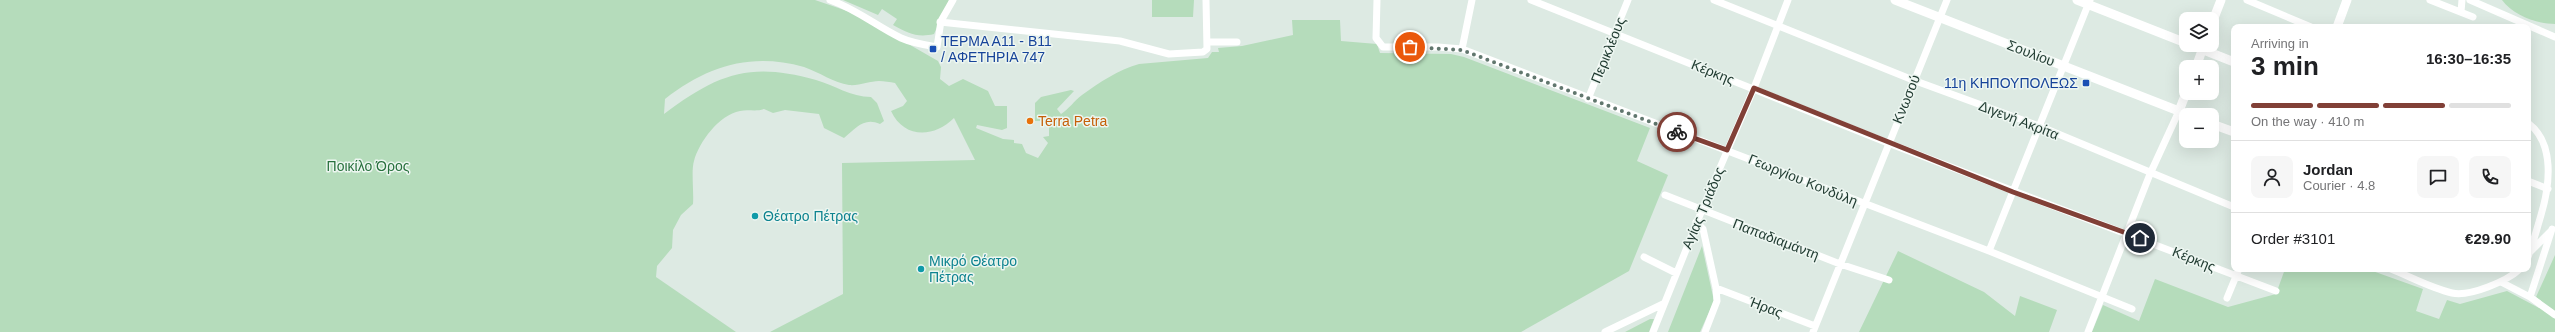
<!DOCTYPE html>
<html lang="en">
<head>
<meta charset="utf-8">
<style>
	:root { --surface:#fff; --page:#f6f6f6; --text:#202124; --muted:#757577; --line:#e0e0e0; --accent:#814037 }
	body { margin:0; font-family:Helvetica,sans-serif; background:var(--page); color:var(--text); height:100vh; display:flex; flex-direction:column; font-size:15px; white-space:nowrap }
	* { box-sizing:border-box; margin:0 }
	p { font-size:13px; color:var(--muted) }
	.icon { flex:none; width:22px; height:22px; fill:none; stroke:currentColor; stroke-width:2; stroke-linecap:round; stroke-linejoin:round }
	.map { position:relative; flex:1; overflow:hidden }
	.panel { position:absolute; left:2231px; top:24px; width:300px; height:248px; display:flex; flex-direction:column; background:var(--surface); border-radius:8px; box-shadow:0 4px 16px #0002 }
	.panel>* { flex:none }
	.buttons { position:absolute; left:2179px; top:12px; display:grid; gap:8px }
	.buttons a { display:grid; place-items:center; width:40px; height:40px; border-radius:8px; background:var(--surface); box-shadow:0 4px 16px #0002; font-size:20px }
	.pin { position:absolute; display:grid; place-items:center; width:34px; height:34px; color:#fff; margin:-17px; border:2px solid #fff; border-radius:50%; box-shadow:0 1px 4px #0007 }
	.courier { position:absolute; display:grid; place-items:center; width:40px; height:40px; margin:-20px; border:3px solid #814037; border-radius:50%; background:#fff; color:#222; box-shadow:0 1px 5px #0007 }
	.overview em { font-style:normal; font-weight:700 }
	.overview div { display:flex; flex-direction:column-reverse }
	.overview { display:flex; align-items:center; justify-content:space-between; height:68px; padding:0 20px }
	h1 { font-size:26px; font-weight:700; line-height:30px }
	.bar { display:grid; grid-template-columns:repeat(4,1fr); gap:6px 4px; align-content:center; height:48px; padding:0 20px }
	.bar i { height:5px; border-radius:3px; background:var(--line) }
	.bar .on { background:var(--accent) }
	.bar p { grid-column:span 4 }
	.line { display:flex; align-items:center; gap:10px; padding:0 20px; border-top:1px solid var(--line) }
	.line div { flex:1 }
	.round { display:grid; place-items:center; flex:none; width:42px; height:42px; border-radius:8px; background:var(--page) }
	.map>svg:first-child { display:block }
	.green { fill:#b5dcbb }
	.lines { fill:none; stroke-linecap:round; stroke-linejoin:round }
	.minor { stroke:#fff; stroke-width:7 }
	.tertiary { stroke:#fff; stroke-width:9 }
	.done { stroke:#61776e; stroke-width:4; stroke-dasharray:0 7.2 }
	.route { stroke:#814037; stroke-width:5 }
	.transit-dot { fill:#1a4fb4; stroke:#edf6f1; stroke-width:1.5 }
	.food-dot { fill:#e8710a; stroke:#edf6f1; stroke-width:1.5 }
	.culture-dot { fill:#0f9aa8; stroke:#edf6f1; stroke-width:1.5 }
	.labels { text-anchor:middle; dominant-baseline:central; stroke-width:3; stroke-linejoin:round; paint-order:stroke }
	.transit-label { font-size:14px; fill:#164399; stroke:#edf6f1; text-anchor:start }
	.street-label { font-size:14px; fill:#1e392f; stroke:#edf6f1 }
	.food-label { font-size:14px; fill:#c56008; stroke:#edf6f1; text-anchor:start }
	.park-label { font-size:14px; fill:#28713d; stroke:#edf6f1 }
	.culture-label { font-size:14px; fill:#0d838f; stroke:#edf6f1; text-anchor:start }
</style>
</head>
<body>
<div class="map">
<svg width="2555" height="332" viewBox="0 0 2555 332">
	<rect width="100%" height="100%" fill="#ddeae3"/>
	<path class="green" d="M0,0H815L856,14L938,61L941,67L940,79L949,86L963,79L988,91L995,106H1007V128L1002,130L977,125L976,128L1003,139L1014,140V143L1022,144L1026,153L1038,158L1048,143L1043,137L1049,136V121H1035V103L1041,97L1071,90L1074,91L1057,109L1061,114C1069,109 1074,101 1082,95C1100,82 1118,70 1139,64L1208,58L1212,52H1219L1218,48L1242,46L1293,35L1292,20H1340L1341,41L1377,44L1380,53L1451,54L1464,57L1650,128L1637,161L1668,175L1629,271L1521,332H770L843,294L842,163L975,160L954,118C934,138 904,139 891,111L903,106L907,101L895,83C890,82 884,81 879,81C870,81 859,86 849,85C834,83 819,72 804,67C751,52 707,66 665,99L664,114C717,74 750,61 816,80C834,85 851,97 871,97L877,103L884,121L880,124C864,117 856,128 844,138L824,128L819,114L785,110L773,113L764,109C756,112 748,109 740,111C719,115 699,142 694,161C691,170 694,192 693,204L681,215L673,230L672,248L657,266L656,277L736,332H0Z
		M843,0H949L934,34C917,38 908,33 893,25L897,19L882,9L878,15Z
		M1152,0H1194L1193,17H1152Z
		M2502,0H2555V24C2536,24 2513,15 2502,0Z
		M1702,246L1714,301L1700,332H1668Z
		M1898,251L1984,292L2015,316L2020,296L2057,310L2049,332H1859Z
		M2555,255V332H2092L2103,305L2139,321L2155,279L2228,307L2276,294L2285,269H2367L2423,289L2416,311L2439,319L2447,300L2460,304L2507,291L2539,308L2542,302L2536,297Z
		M1650,319H1654L1649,332H1625Z"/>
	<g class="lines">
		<path class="minor" d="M830,0C858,10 876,26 901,38C912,43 925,45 937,47L941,21L953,0
			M1377,0L1376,38L1383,47H1438L1462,49L1989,251L2132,309
			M1531,0L1888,143L2276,291
			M1714,0L1913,80L2039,126L2234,207
			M2247,0L2311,27
			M2430,0L2473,17
			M2470,0L2555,37
			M2461,12L2462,0
			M940,22L1120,41L1169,54L1203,52L1207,49L1206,0
			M1207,42H1237
			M1462,49L1472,0
			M1588,99L1628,0
			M2528,123C2555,143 2550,185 2541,215C2537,229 2533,243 2528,257
			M2528,181L2548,189
			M1665,195L1840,264L1889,280
			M1696,222L1703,229L1716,288L1717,301L1705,332
			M1989,251L2090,0
			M2531,251L2551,231
			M1644,257L1676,273
			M2391,269C2411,277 2431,288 2452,293C2470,297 2507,281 2520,269
			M2501,282L2530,297L2552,229
			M1716,288L1815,326
			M2530,297L2555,315
			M2227,298L2239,269
			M1605,332L1663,304
			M1653,332L1702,210L1754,88L1788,0
			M1813,332L1947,0
			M2088,332L2150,174L2179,111"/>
		<path class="tertiary" d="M1895,0L2189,115
			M2077,0L2186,43
			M2212,23L2221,0
			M2337,27L2347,0
			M2191,45L2234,62
			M2196,67L2204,45
			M2179,111L2186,93
			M2212,124L2234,132"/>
	</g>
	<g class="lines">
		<path class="done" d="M1410,47L1462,50L1677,132"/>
		<path class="route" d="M1677,132L1727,150L1754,88L2013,192L2140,238"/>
	</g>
	<g class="transit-dot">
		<rect x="929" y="45" width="8" height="8" rx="2"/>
		<rect x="2082" y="79" width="8" height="8" rx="2"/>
	</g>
	<circle class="food-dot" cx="1030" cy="121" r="4"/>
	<g class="culture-dot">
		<circle cx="755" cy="216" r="4"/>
		<circle cx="921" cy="269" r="4"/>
	</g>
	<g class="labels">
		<g class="transit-label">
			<text x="941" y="41">ΤΕΡΜΑ Α11 - Β11<tspan x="941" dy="16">/ ΑΦΕΤΗΡΙΑ 747</tspan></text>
			<text x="2078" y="83" text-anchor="end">11η ΚΗΠΟΥΠΟΛΕΩΣ</text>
		</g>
		<g class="street-label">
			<text transform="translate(1608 50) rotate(-68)">Περικλέους</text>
			<text transform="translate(2031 53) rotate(21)">Σουλίου</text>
			<text transform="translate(1713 72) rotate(22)">Κέρκης</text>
			<text transform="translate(1906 99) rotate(-68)">Κνωσού</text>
			<text transform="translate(2019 120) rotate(21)">Διγενή Ακρίτα</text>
			<text transform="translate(1803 180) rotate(22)">Γεωργίου Κονδύλη</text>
			<text transform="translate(1703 208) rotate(-67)">Αγίας Τριάδος</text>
			<text transform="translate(1776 239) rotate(21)">Παπαδιαμάντη</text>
			<text transform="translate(2194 259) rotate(22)">Κέρκης</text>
			<text transform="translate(1766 307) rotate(21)">Ήρας</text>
		</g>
		<g class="food-label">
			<text x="1038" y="121">Terra Petra</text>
		</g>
		<g class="park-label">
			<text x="368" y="166">Ποικίλο Όρος</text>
		</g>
		<g class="culture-label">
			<text x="763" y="216">Θέατρο Πέτρας</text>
			<text x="929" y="261">Μικρό Θέατρο<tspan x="929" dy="16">Πέτρας</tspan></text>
		</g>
	</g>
</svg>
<div class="buttons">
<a><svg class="icon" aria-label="layers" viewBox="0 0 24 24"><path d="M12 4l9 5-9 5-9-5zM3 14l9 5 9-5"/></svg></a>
<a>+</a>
<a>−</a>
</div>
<div class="pin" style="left:1410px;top:47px;background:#ea580c"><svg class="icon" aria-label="bag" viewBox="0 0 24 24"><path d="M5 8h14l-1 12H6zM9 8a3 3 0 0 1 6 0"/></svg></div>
<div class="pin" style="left:2140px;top:238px;background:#1f2937"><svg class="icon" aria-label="home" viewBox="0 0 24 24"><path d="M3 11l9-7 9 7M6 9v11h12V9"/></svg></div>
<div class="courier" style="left:1677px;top:132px"><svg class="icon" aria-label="bike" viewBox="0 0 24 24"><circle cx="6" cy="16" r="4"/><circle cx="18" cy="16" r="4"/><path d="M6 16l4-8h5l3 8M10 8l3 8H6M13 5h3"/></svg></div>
<section class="panel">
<div class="overview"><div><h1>3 min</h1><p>Arriving in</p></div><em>16:30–16:35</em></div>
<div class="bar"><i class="on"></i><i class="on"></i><i class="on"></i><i></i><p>On the way · 410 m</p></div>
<div class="line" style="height:72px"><a class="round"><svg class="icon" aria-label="person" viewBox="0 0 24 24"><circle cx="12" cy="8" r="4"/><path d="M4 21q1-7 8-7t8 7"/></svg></a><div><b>Jordan</b><p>Courier · 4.8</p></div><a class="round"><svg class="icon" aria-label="chat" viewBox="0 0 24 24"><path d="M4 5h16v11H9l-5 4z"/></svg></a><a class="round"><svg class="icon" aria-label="phone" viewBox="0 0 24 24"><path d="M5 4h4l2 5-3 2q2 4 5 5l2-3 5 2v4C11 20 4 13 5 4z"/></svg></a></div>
<div class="line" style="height:52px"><div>Order #3101</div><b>€29.90</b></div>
</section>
</div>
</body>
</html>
